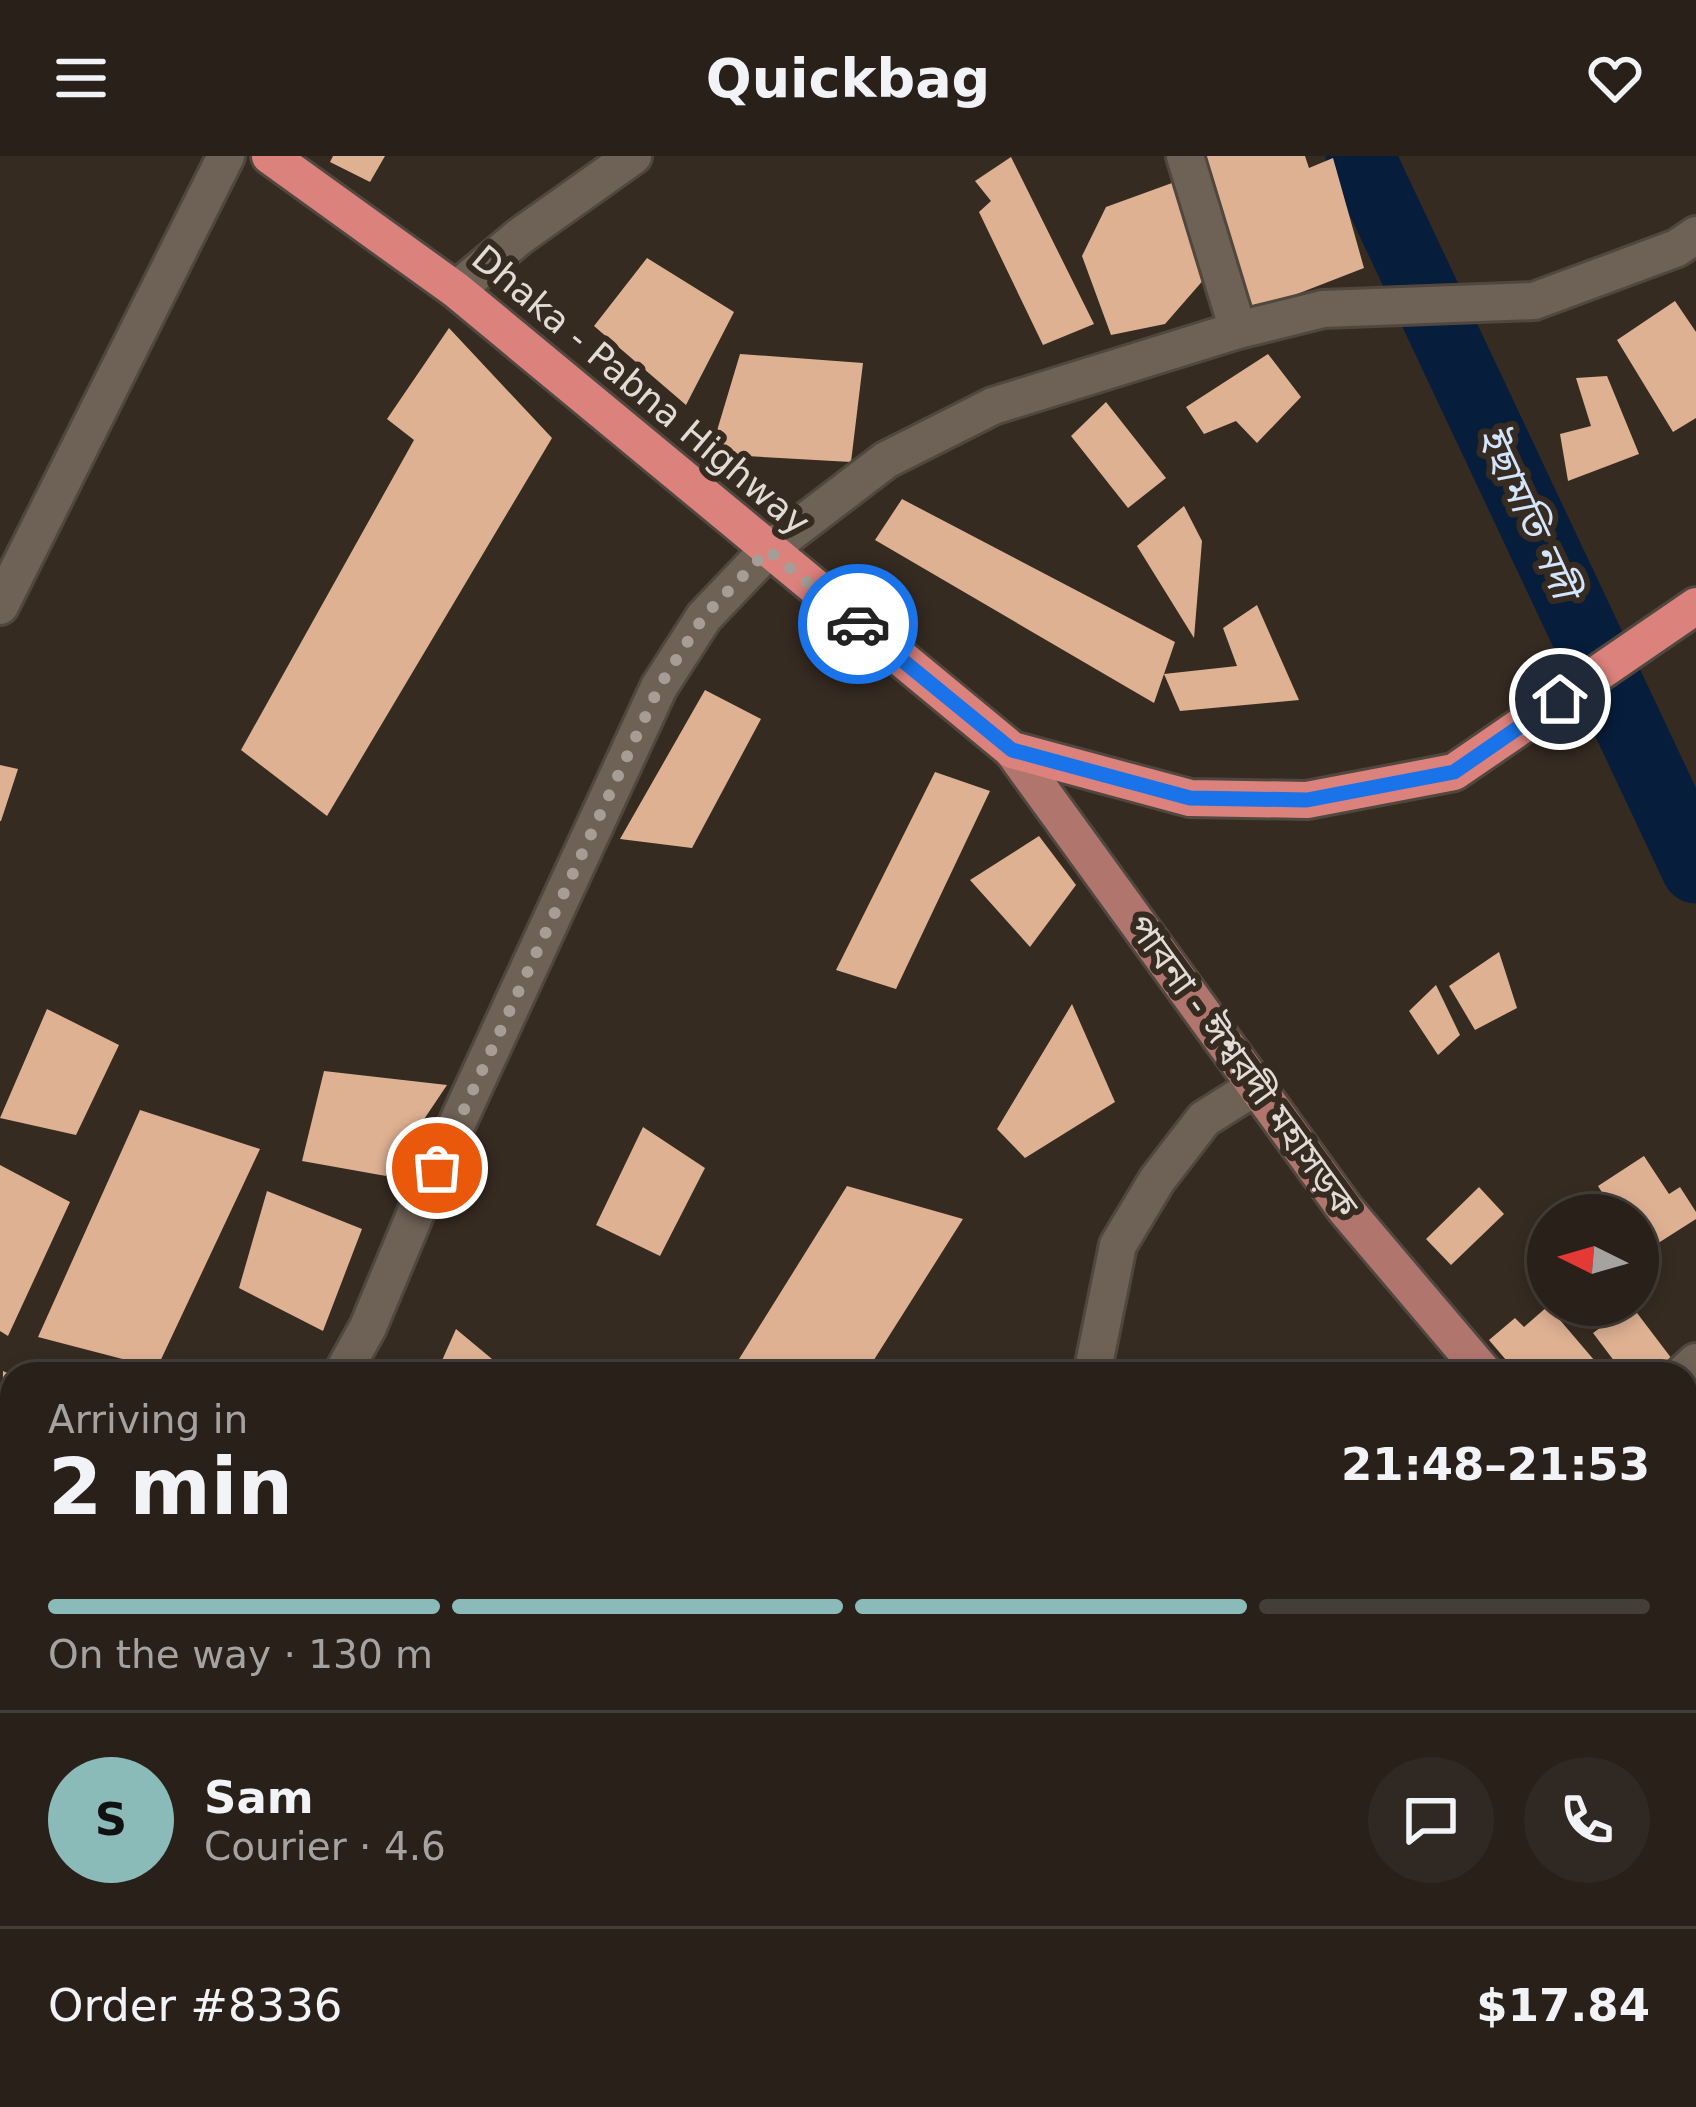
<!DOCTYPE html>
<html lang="en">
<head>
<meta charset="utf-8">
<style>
	:root { --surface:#282019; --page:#302822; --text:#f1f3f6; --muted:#a5a3a2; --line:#443e38; --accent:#8bbbb9 }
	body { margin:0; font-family:"DejaVu Sans","Noto Sans Bengali",sans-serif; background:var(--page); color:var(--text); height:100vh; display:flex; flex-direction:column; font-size:45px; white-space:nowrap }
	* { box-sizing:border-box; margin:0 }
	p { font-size:39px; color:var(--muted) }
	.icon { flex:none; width:66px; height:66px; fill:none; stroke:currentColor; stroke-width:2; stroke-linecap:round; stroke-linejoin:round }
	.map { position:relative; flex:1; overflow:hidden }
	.side { position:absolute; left:0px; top:1206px; width:1698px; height:747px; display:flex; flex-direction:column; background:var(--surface); border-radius:36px 36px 0 0; box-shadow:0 6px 18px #0003,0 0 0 3px var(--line) }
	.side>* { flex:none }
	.needle { width:78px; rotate:275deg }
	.buttons { position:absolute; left:1527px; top:1038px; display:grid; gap:24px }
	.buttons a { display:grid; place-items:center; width:132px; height:132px; border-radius:50%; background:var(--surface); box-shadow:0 6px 18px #0003,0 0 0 3px var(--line); font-size:60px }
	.pin { position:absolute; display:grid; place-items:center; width:102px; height:102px; color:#fff; margin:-51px; border:6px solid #fff; border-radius:50%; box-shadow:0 3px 12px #0007 }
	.courier { position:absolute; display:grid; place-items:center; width:120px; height:120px; margin:-60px; border:9px solid #1a73e8; border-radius:50%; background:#fff; color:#222; box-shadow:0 3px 15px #0007 }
	.headline em { font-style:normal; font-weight:600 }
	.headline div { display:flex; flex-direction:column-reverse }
	.headline { display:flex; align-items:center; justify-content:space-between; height:204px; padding:0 48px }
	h1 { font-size:78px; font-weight:600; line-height:90px }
	.bar { display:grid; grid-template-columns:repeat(4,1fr); gap:18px 12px; align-content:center; height:144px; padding:0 48px }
	.bar i { height:15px; border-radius:9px; background:var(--line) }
	.bar .selected { background:var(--accent) }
	.bar p { grid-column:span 4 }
	.line { display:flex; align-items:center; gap:30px; padding:0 48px; border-top:3px solid var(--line) }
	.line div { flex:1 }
	.round { display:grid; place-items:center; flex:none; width:126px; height:126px; border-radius:63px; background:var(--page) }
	header { display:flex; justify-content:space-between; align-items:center; height:156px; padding:0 48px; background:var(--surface); font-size:54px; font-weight:600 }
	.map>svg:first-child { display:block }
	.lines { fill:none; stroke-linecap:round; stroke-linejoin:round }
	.river { stroke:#071d3c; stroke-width:69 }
	.building { fill:#deb193 }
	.minor-casing { stroke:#50473f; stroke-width:42 }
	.major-casing { stroke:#50473f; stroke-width:42 }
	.highway-casing { stroke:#50473f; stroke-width:42 }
	.minor { stroke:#6e6156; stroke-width:36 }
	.major { stroke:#b0756d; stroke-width:36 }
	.highway { stroke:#dc827d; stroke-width:36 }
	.done { stroke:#a69d96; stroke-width:12; stroke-dasharray:0 21.6 }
	.route { stroke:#1a73e8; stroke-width:15 }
	.labels { text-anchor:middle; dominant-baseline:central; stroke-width:12; stroke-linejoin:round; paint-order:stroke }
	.street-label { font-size:36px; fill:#e3dbd5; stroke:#362b21 }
	.water-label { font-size:39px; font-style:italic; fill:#d3e4fd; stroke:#362b21 }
</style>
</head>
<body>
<header><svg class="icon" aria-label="menu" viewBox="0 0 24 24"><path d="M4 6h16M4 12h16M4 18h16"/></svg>Quickbag<svg class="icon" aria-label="heart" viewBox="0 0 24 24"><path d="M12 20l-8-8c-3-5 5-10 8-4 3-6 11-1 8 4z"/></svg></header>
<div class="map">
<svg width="1696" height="1951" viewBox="0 0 1696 1951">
	<rect width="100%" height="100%" fill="#362b21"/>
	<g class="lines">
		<path class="river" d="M1360,0L1696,713"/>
	</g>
	<path class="building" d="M333,0H385L370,26L330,6Z
		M1190,0H1305L1309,12L1333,2L1364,112L1248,157Z
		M1011,1L1094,168L1043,189L979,56L991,45L975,25Z
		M1183,23L1206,121L1165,168L1111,179L1082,100L1106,51Z
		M647,102L734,156L686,249L594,170Z
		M1675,145L1696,176V262L1673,276L1617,184Z
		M449,172L552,282L327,660L241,594L414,284L387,263Z
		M740,198L863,207L851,306L710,298Z
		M1268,198L1301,241L1257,287L1236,265L1204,278L1186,251Z
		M1607,220L1639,298L1568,325L1560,278L1591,270L1576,222Z
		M1106,246L1166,322L1128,352L1071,280Z
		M902,343L1175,486L1164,518L1237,510L1223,472L1257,449L1299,544L1180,555L1164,518L1154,547L875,384Z
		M1184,350L1202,385L1194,482L1137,390Z
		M705,534L761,563L692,692L620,683Z
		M0,609L18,613L1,665H0Z
		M935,616L990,635L896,833L836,814Z
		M1039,680L1076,729L1030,791L970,724Z
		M1499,796L1517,852L1475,874L1449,830Z
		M1436,829L1460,879L1438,899L1409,855Z
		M1072,848L1115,946L1025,1002L997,973Z
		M47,853L119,889L76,979L0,962Z
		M324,915L447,929L386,1020L302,1005Z
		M140,954L260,993L157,1212L38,1181Z
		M643,971L705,1012L660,1100L596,1069Z
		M1644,1000L1669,1038L1680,1031L1696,1056V1063L1641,1098L1638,1059H1616L1598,1030Z
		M0,1009L70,1046L8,1180L0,1175Z
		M847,1030L963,1063L865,1218H767L739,1203Z
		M1479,1031L1504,1058L1451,1109L1426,1083Z
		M267,1035L362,1073L323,1175L239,1132Z
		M1631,1149L1678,1211L1668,1218H1624L1593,1177Z
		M1548,1150L1606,1218H1518L1489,1184L1515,1162L1524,1171Z
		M456,1173L510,1218H436Z
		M3,1215L12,1219V1379L0,1376Z
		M1686,1285L1696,1295V1323L1686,1333Z
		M12,1409L4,1593H0V1434Z
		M0,1723L12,1727V1833L0,1829Z
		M125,1941H175L173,1951H124Z
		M295,1941H338L332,1951H289Z
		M427,1941H485L480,1951H422Z
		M539,1941H602L597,1951H533Z
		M616,1941H672L694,1951H611Z
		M802,1941H881L879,1951H797Z"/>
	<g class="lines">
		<defs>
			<path id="minor" d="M1185,0L1238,174
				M456,134L519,81L633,0
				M0,450L226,0
				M342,1218L368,1171L417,1054L659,531L704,461L768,394L886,304L993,250L1238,174L1323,153L1534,145L1677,92L1696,79
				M1092,1218L1118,1089L1157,1024L1204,963L1255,931
				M1683,1218L1696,1206
				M1686,1431L1696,1441
				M0,1948L8,1951
				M84,1951L86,1941
				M726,1951L731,1941"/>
			<path id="major" d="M1012,594L1345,1053L1485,1218
				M1462,1951L1463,1941"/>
			<path id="highway" d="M270,0L456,134L1012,594L1190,642L1307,644L1454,616L1696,450"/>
		</defs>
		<use href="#minor" class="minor-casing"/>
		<use href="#major" class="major-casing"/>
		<use href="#highway" class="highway-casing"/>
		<use href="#minor" class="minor"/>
		<use href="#major" class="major"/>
		<use href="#highway" class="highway"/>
	</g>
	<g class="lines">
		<path class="done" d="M437,1012L659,531L704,460L768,394L858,468"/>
		<path class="route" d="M858,468L1012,594L1190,642L1307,644L1454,616L1560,543"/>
	</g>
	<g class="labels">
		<g class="street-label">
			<text transform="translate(641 234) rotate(40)">Dhaka - Pabna Highway</text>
			<text transform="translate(1243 910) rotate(54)">পাবনা - ঈশ্বরদী মহাসড়ক</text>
		</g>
		<g class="water-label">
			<text transform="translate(1528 356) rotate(65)">ইছামতি নদী</text>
		</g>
	</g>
</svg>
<div class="buttons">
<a><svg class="needle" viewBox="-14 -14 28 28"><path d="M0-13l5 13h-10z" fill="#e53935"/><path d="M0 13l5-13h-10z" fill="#a5a3a2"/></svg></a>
</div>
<div class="pin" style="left:437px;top:1012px;background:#ea580c"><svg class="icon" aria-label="bag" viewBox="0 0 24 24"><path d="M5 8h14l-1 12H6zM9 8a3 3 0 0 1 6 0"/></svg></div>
<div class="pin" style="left:1560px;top:543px;background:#1f2937"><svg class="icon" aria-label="home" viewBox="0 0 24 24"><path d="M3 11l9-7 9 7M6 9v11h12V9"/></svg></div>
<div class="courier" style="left:858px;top:468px"><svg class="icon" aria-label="car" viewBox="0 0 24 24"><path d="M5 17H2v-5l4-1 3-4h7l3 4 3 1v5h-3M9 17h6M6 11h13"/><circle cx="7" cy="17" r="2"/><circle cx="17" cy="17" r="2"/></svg></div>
<section class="side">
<div class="headline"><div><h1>2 min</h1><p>Arriving in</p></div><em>21:48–21:53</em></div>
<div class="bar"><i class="selected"></i><i class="selected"></i><i class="selected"></i><i></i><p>On the way · 130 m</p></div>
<div class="line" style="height:216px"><b class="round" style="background:var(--accent);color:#111">S</b><div><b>Sam</b><p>Courier · 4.6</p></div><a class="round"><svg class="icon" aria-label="chat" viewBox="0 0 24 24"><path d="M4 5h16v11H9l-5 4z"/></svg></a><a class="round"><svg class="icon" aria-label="phone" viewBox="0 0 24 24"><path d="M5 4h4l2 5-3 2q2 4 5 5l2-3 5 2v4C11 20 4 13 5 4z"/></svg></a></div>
<div class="line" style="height:156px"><div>Order #8336</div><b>$17.84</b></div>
</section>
</div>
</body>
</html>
